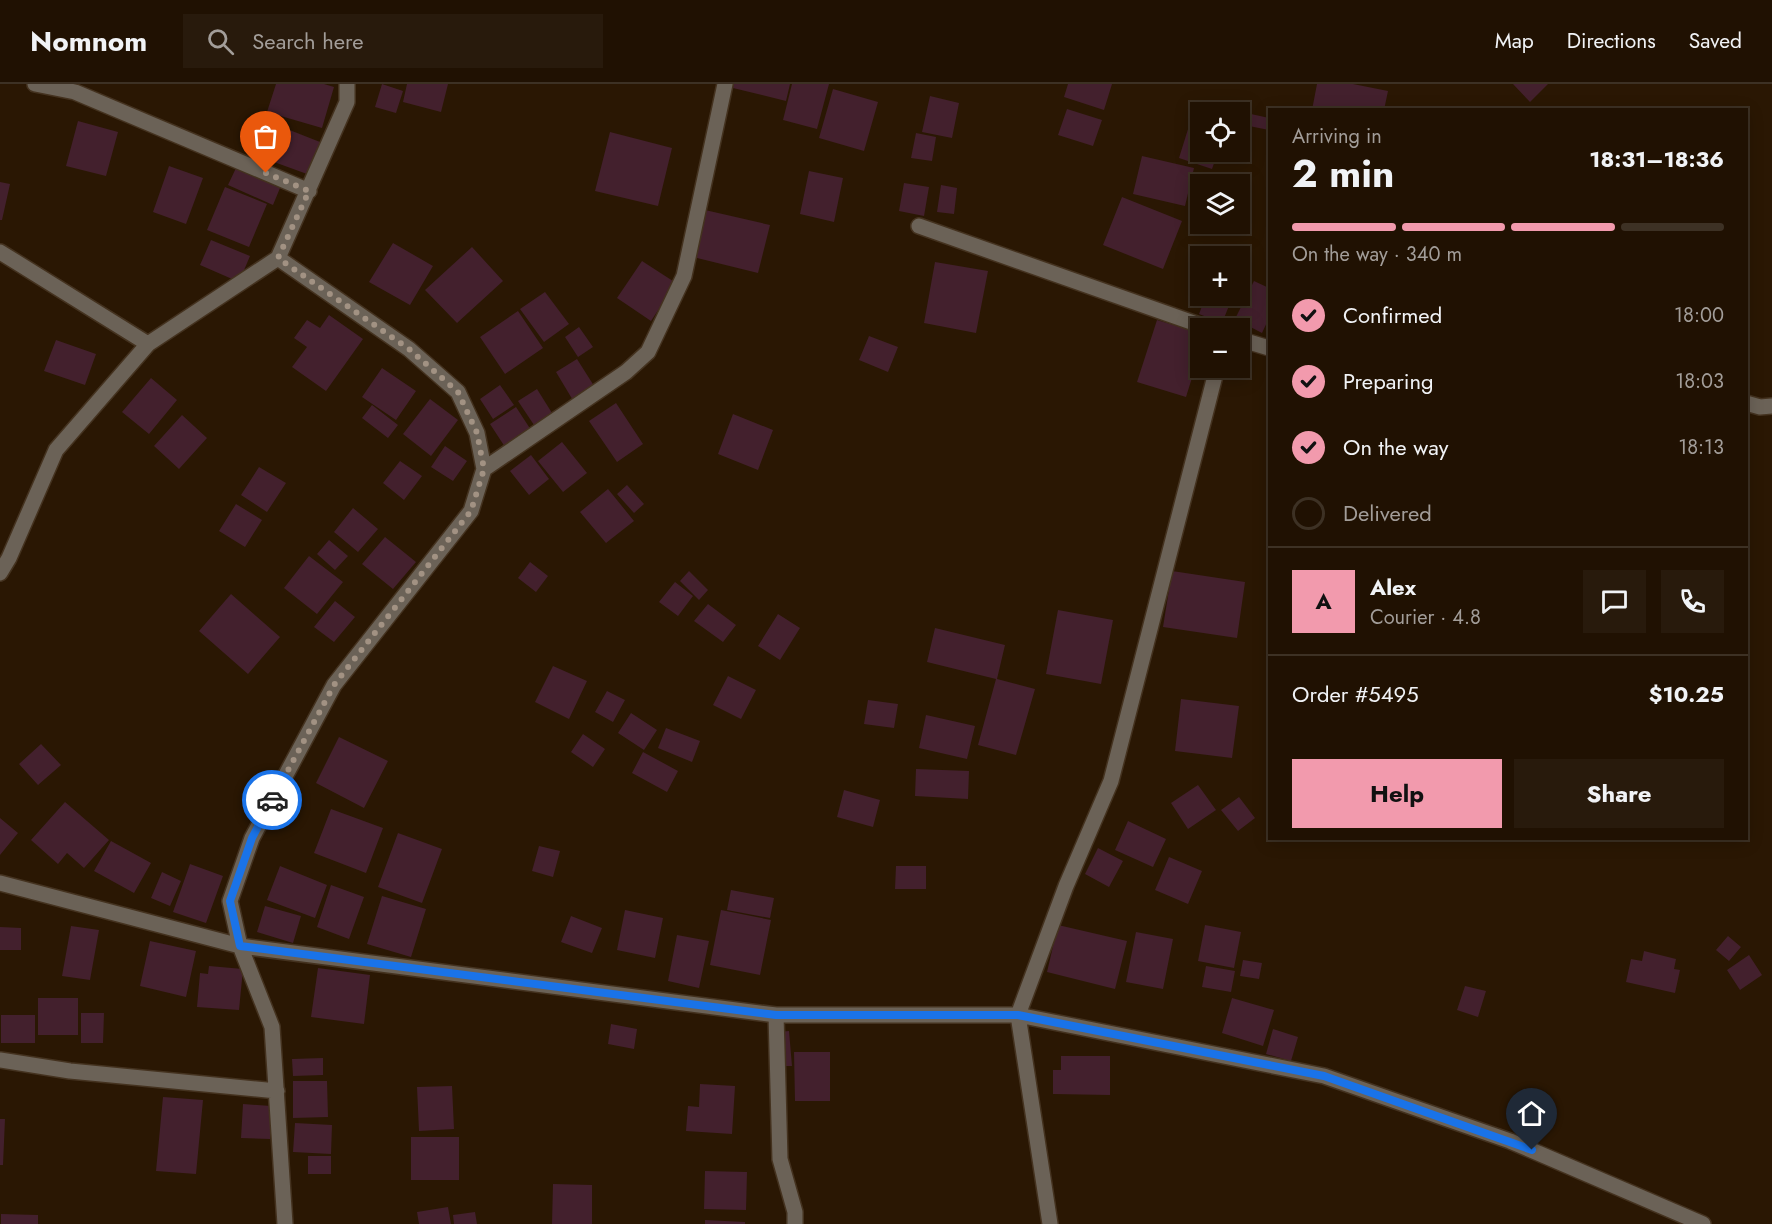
<!DOCTYPE html>
<html lang="en">
<head>
<meta charset="utf-8">
<style>
	:root { --surface:#201102; --page:#281a0c; --text:#f1f3f6; --muted:#a29d99; --line:#3d3124; --accent:#f29aad }
	body { margin:0; font-family:Jost,sans-serif; background:var(--page); color:var(--text); height:100vh; display:flex; flex-direction:column; font-size:22px; white-space:nowrap }
	* { box-sizing:border-box; margin:0 }
	p { font-size:20px; color:var(--muted) }
	.icon { flex:none; width:33px; height:33px; fill:none; stroke:currentColor; stroke-width:2; stroke-linecap:round; stroke-linejoin:round }
	.map { position:relative; flex:1; overflow:hidden }
	.panel { position:absolute; left:1268px; top:24px; width:480px; height:732px; display:flex; flex-direction:column; background:var(--surface); border-radius:0px; box-shadow:0 3px 15px #0003,0 0 0 2px var(--line) }
	.panel>* { flex:none }
	.buttons { position:absolute; left:1190px; top:18px; display:grid; gap:12px }
	.buttons a { display:grid; place-items:center; width:60px; height:60px; border-radius:0px; background:var(--surface); box-shadow:0 3px 15px #0003,0 0 0 2px var(--line); font-size:30px }
	.pin { position:absolute; display:grid; place-items:center; width:51px; height:51px; color:#fff; margin:-62px -26px; border-radius:50% 50% 50% 0; rotate:-45deg; box-shadow:0 0 6px #0007 }
	.pin .icon { rotate:45deg }
	.courier { position:absolute; display:grid; place-items:center; width:60px; height:60px; margin:-30px; border:4px solid #1a73e8; border-radius:50%; background:#fff; color:#222; box-shadow:0 2px 8px #0007 }
	.headline em { font-style:normal; font-weight:700 }
	.headline div { display:flex; flex-direction:column-reverse }
	.headline { display:flex; align-items:center; justify-content:space-between; height:102px; padding:0 24px }
	h1 { font-size:39px; font-weight:700; line-height:45px }
	.bar { display:grid; grid-template-columns:repeat(4,1fr); gap:9px 6px; align-content:center; height:72px; padding:0 24px }
	.bar i { height:8px; border-radius:4px; background:var(--line) }
	.bar .active { background:var(--accent) }
	.bar p { grid-column:span 4 }
	.line { display:flex; align-items:center; gap:15px; padding:0 24px; border-top:2px solid var(--line) }
	.line div { flex:1 }
	.round { display:grid; place-items:center; flex:none; width:63px; height:63px; border-radius:0px; background:var(--page) }
	ol { padding:0 24px; list-style:none }
	li { display:flex; align-items:center; gap:18px; height:66px }
	li p { margin-inline-start:auto }
	li .icon { padding:6px; border-radius:50%; background:var(--accent); color:#111; stroke-width:4 }
	li:last-child { color:var(--muted) }
	li i { width:33px; height:33px; border:3px solid var(--line); border-radius:50% }
	.button { display:flex; gap:12px; margin-top:auto; padding:12px 24px }
	.button a { flex:1; height:69px; border-radius:0px; background:var(--accent); color:#111; font-size:24px; font-weight:700; line-height:69px; text-align:center }
	.button a+a { background:var(--page); color:var(--text) }
	header { display:flex; align-items:center; gap:36px; box-sizing:border-box; height:84px; padding:0 30px; background:var(--surface); border-bottom:2px solid var(--line) }
	header strong { font-size:28px }
	nav { display:flex; gap:33px; margin-inline-start:auto; font-size:21px }
	.search { width:420px; height:54px; background:var(--page); display:flex; align-items:center; gap:15px; box-sizing:border-box; padding:0 21px; border-radius:0px; color:var(--muted); font-size:22px }
	.map>svg:first-child { display:block }
	.building { fill:#43202d }
	.lines { fill:none; stroke-linecap:round; stroke-linejoin:round }
	.minor-casing { stroke:#44321f; stroke-width:18 }
	.minor { stroke:#6b6257; stroke-width:15 }
	.done { stroke:#a29283; stroke-width:6; stroke-dasharray:0 10.8 }
	.route { stroke:#1a73e8; stroke-width:8 }
</style>
</head>
<body>
<header>
<strong>Nomnom</strong>
<div class="search"><svg class="icon" aria-label="search" viewBox="0 0 24 24"><circle cx="10" cy="10" r="6"/><path d="M15 15l6 6"/></svg>Search here</div>
<nav><a>Map</a><a>Directions</a><a>Saved</a></nav>
</header>
<div class="map">
<svg width="1772" height="1140" viewBox="0 0 1772 1140">
	<rect width="100%" height="100%" fill="#2a1703"/>
	<path class="building" d="M276,0H324L334,3L322,44L267,28Z
		M382,0L403,7L396,29L375,23Z
		M407,0H448L441,28L403,18Z
		M734,0H790L786,17L733,4Z
		M792,0H829L817,45L783,36Z
		M1068,0H1112L1104,26L1064,13Z
		M1317,0H1353L1388,7L1384,26H1312Z
		M1513,0H1548L1530,18Z
		M833,5L878,18L864,67L819,54Z
		M930,12L959,19L952,54L922,48Z
		M1196,22L1213,28H1200V41L1191,38Z
		M1067,25L1102,36L1093,62L1058,51Z
		M1251,30L1269,34V46L1249,42Z
		M78,37L118,48L106,92L66,82Z
		M1189,42L1200,45V68H1218L1212,85L1179,74Z
		M287,45L320,58L307,90L274,78Z
		M610,48L672,64L658,122L595,107Z
		M916,49L936,53L932,77L911,74Z
		M1142,72L1194,84L1185,122L1133,110Z
		M169,82L203,94L186,140L153,128Z
		M236,84L280,104L273,121L228,101Z
		M809,87L843,94L834,138L800,130Z
		M0,98L10,100L2,136H0Z
		M904,99L929,103L924,132L899,127Z
		M941,101L957,104L954,130L937,128Z
		M225,103L267,120L249,163L207,146Z
		M1122,113L1182,137L1163,185L1103,161Z
		M705,126L770,141L758,189L693,173Z
		M211,156L250,172L239,198L200,181Z
		M393,159L433,182L410,221L369,198Z
		M472,163L503,197L457,239L425,206Z
		M642,177L676,199L651,237L617,214Z
		M935,178L988,187L976,249L924,239Z
		M1254,197L1269,204V234L1262,249L1235,235Z
		M545,208L569,240L544,258L520,225Z
		M1206,212H1233L1222,239L1199,230Z
		M518,227L543,264L505,290L480,253Z
		M329,231L363,255L326,307L292,283L307,263L294,254L307,236L320,244Z
		M1157,236L1200,249V268L1186,313L1137,298Z
		M579,243L593,263L578,273L565,253Z
		M869,252L898,263L888,288L859,276Z
		M56,256L96,270L85,301L44,287Z
		M577,275L596,305L574,318L556,288Z
		M382,284L416,307L396,336L362,313Z
		M151,294L177,316L149,350L122,328Z
		M500,301L514,321L493,335L480,315Z
		M537,305L552,329L534,341L518,317Z
		M430,315L458,336L431,372L403,350Z
		M616,319L643,360L617,378L589,337Z
		M372,321L398,341L388,354L362,334Z
		M516,323L531,346L505,363L490,340Z
		M733,330L773,346L758,386L718,370Z
		M182,331L207,354L179,385L154,362Z
		M562,358L587,389L563,408L538,377Z
		M445,362L467,377L453,397L431,383Z
		M531,371L549,395L529,411L510,387Z
		M400,377L422,392L404,416L383,399Z
		M259,383L286,399L267,428L241,411Z
		M627,401L644,420L634,429L617,410Z
		M608,405L634,437L606,459L580,428Z
		M236,420L262,436L245,463L219,447Z
		M353,424L378,445L358,468L334,448Z
		M385,453L416,478L393,505L362,480Z
		M329,456L348,472L335,486L317,470Z
		M309,472L343,498L317,530L284,504Z
		M530,478L548,492L536,508L518,494Z
		M689,487L708,506L699,516L680,497Z
		M1172,487L1245,498L1237,554L1163,543Z
		M675,498L693,512L678,532L659,518Z
		M231,510L280,553L248,590L199,547Z
		M335,517L355,533L334,558L314,543Z
		M708,520L736,541L723,558L694,537Z
		M1058,526L1113,536L1101,600L1046,590Z
		M778,530L800,544L780,576L758,562Z
		M935,544L1005,561L997,595L1035,605L1016,671L978,661L996,595L927,578Z
		M553,582L587,597L569,635L535,618Z
		M728,592L756,606L741,635L713,621Z
		M607,607L625,616L613,638L595,628Z
		M1181,615L1239,622L1232,674L1175,667Z
		M868,616L898,620L894,644L864,640Z
		M631,629L657,646L644,666L618,649Z
		M926,631L975,642L967,675L919,664Z
		M666,644L700,657L692,678L658,664Z
		M583,650L605,665L593,683L571,668Z
		M339,653L388,677L364,724L316,699Z
		M41,660L61,681L38,701L19,680Z
		M643,668L678,687L667,708L632,689Z
		M916,685L969,687L968,715L915,712Z
		M1198,701L1216,726L1188,745L1171,719Z
		M844,706L880,716L873,743L837,733Z
		M1239,713L1255,734L1238,747L1221,726Z
		M65,718L109,756L84,784L67,769L58,780L31,756Z
		M331,725L383,744L366,789L314,769Z
		M0,734L18,749L0,771Z
		M1128,737L1166,755L1153,783L1115,766Z
		M398,749L442,765L422,819L378,803Z
		M111,757L151,779L134,809L94,787Z
		M539,762L560,767L553,793L532,787Z
		M1098,764L1123,777L1109,803L1085,790Z
		M1169,773L1202,787L1188,820L1155,806Z
		M190,780L223,792L206,839L173,828Z
		M280,782L327,801L315,834L267,816Z
		M896,782H926V805H895Z
		M162,788L181,797L170,822L151,814Z
		M331,801L364,813L349,855L317,843Z
		M731,806L774,814L770,834L727,826Z
		M382,812L426,825L411,873L367,860Z
		M265,822L301,832L293,859L257,848Z
		M625,826L663,834L655,874L617,866Z
		M721,826L771,836L760,891L710,881Z
		M571,832L602,844L592,869L561,858Z
		M1058,841L1127,857L1115,905L1047,888Z
		M1205,841L1241,848L1234,884L1198,877Z
		M71,842L99,846L90,896L62,892Z
		M0,843L21,844V866H0Z
		M1136,848L1173,855L1163,905L1126,898Z
		M677,851L709,857L699,904L668,897Z
		M1728,852L1741,863L1729,877L1716,866Z
		M150,857L196,867L186,913L140,902Z
		M1644,867L1676,875L1674,885L1680,886L1675,909L1626,898L1631,875L1642,877Z
		M1749,871L1762,891L1740,906L1727,886Z
		M1243,876L1262,879L1259,895L1240,892Z
		M209,882L243,885L239,926L197,923L200,889L208,890Z
		M1206,882L1235,887L1231,908L1202,903Z
		M318,884L370,891L364,940L311,933Z
		M1465,902L1486,907L1478,933L1457,926Z
		M38,914H78V951H38Z
		M1232,914L1274,926L1263,962L1222,949Z
		M81,929H104L103,959H81Z
		M1,931H35V959H1Z
		M611,940L637,945L634,965L608,960Z
		M1273,945L1298,953L1291,977L1266,970Z
		M789,947L792,982H780L778,948Z
		M794,968H830V1017H795Z
		M1061,972H1110V1011L1053,1010V986H1061Z
		M323,974V991L293,992L292,975Z
		M293,997H327L328,1033L293,1034Z
		M700,1000L735,1002L732,1050L686,1047L688,1022L699,1023Z
		M452,1002L454,1045L419,1047L417,1003Z
		M163,1013L203,1016L196,1090L156,1087Z
		M243,1020L271,1022L270,1055L241,1054Z
		M0,1035H5L3,1081H0Z
		M295,1039L332,1041L331,1070L293,1068Z
		M411,1053H459V1096H411Z
		M308,1072H331V1090H308Z
		M705,1087L747,1088L746,1126L704,1125Z
		M553,1100L592,1101V1140H552Z
		M448,1123L451,1140H419L417,1128Z
		M475,1128L477,1140H454L453,1131Z
		M1,1130L38,1131V1140H1Z
		M705,1136L745,1138V1140H705Z"/>
	<g class="lines">
		<defs>
			<path id="minor" d="M35,0L75,8L309,107
				M919,142L1208,244
				M0,168L148,260
				M278,174L409,265L458,308L477,349L484,385L471,427L334,601L252,754L230,817L240,862L272,943L285,1140
				M1239,255L1269,264
				M1746,319L1760,323L1772,322
				M484,385L626,288L648,268L684,192L725,0
				M0,489L9,474L56,366L148,260L278,174L347,18V0
				M0,799L240,862L776,931H1018L1324,992L1510,1057L1703,1140
				M776,931L780,1075L795,1128V1140
				M0,976L70,987L277,1007
				M1050,1140L1018,931L1066,802L1111,697L1217,284"/>
		</defs>
		<use href="#minor" class="minor-casing"/>
		<use href="#minor" class="minor"/>
	</g>
	<g class="lines">
		<path class="done" d="M266,89L309,107L278,174L409,265L458,308L477,349L484,385L471,427L334,601L272,716"/>
		<path class="route" d="M272,716L252,754L230,817L240,862L776,931H1018L1324,992L1532,1066"/>
	</g>
</svg>
<div class="buttons">
<a><svg class="icon" aria-label="locate" viewBox="0 0 24 24"><circle cx="12" cy="12" r="6"/><path d="M12 2v4M12 18v4M2 12h4M18 12h4"/></svg></a>
<a><svg class="icon" aria-label="layers" viewBox="0 0 24 24"><path d="M12 4l9 5-9 5-9-5zM3 14l9 5 9-5"/></svg></a>
<a>+</a>
<a>−</a>
</div>
<div class="pin" style="left:266px;top:89px;background:#ea580c"><svg class="icon" aria-label="bag" viewBox="0 0 24 24"><path d="M5 8h14l-1 12H6zM9 8a3 3 0 0 1 6 0"/></svg></div>
<div class="pin" style="left:1532px;top:1066px;background:#1f2937"><svg class="icon" aria-label="home" viewBox="0 0 24 24"><path d="M3 11l9-7 9 7M6 9v11h12V9"/></svg></div>
<div class="courier" style="left:272px;top:716px"><svg class="icon" aria-label="car" viewBox="0 0 24 24"><path d="M5 17H2v-5l4-1 3-4h7l3 4 3 1v5h-3M9 17h6M6 11h13"/><circle cx="7" cy="17" r="2"/><circle cx="17" cy="17" r="2"/></svg></div>
<section class="panel">
<div class="headline"><div><h1>2 min</h1><p>Arriving in</p></div><em>18:31–18:36</em></div>
<div class="bar"><i class="active"></i><i class="active"></i><i class="active"></i><i></i><p>On the way · 340 m</p></div>
<ol>
<li><svg class="icon" aria-label="check" viewBox="0 0 24 24"><path d="M5 12l5 5 9-10"/></svg>Confirmed<p>18:00</p></li>
<li><svg class="icon" aria-label="check" viewBox="0 0 24 24"><path d="M5 12l5 5 9-10"/></svg>Preparing<p>18:03</p></li>
<li><svg class="icon" aria-label="check" viewBox="0 0 24 24"><path d="M5 12l5 5 9-10"/></svg>On the way<p>18:13</p></li>
<li><i></i>Delivered</li>
</ol>
<div class="line" style="height:108px"><b class="round" style="background:var(--accent);color:#111">A</b><div><b>Alex</b><p>Courier · 4.8</p></div><a class="round"><svg class="icon" aria-label="chat" viewBox="0 0 24 24"><path d="M4 5h16v11H9l-5 4z"/></svg></a><a class="round"><svg class="icon" aria-label="phone" viewBox="0 0 24 24"><path d="M5 4h4l2 5-3 2q2 4 5 5l2-3 5 2v4C11 20 4 13 5 4z"/></svg></a></div>
<div class="line" style="height:78px"><div>Order #5495</div><b>$10.25</b></div>
<div class="button"><a>Help</a><a>Share</a></div>
</section>
</div>
</body>
</html>
